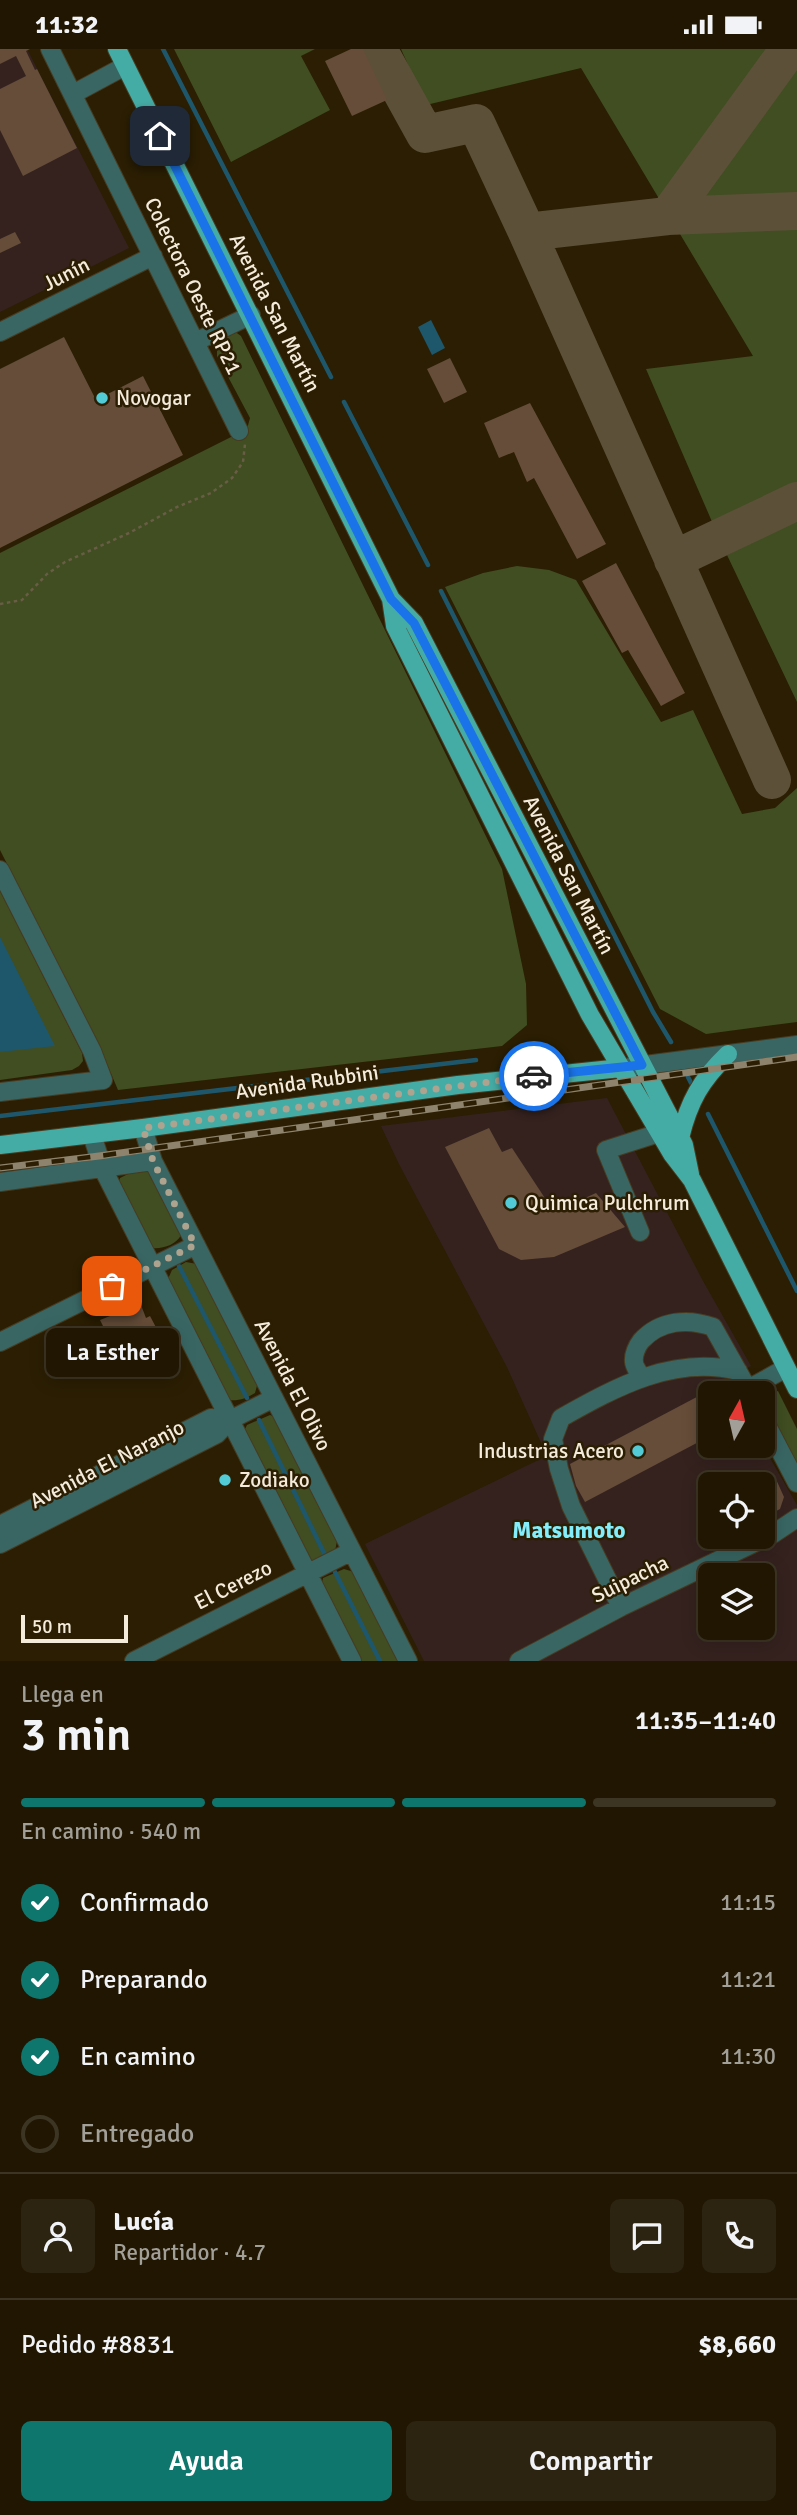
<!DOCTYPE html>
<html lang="es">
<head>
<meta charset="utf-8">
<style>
	:root { --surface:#201602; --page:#2d2311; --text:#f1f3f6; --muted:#a29f99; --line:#3d3524; --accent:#0f766e }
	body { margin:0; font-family:Signika,sans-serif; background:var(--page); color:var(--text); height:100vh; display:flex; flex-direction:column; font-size:26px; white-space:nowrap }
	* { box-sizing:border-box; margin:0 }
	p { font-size:23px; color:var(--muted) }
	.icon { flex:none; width:38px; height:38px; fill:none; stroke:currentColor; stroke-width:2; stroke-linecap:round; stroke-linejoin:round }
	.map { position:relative; height:1612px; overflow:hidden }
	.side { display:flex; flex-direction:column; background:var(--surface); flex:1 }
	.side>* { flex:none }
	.needle { width:46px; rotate:8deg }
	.buttons { position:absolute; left:698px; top:1332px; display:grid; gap:14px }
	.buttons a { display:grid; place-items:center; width:77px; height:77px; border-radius:10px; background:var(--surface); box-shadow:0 4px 18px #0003,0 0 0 2px var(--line); font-size:35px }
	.scale { position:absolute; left:21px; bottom:18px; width:107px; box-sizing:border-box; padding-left:7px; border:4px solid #f4ebdb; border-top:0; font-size:19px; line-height:24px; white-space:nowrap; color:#f4ebdb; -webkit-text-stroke:5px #2b1e03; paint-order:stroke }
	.pin { position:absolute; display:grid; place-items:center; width:60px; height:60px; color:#fff; margin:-30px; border-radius:14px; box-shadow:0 4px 10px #0006 }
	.courier { position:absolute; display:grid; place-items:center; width:70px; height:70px; margin:-35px; border:5px solid #1a73e8; border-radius:50%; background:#fff; color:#222; box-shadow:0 2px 9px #0007 }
	.bubble { position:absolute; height:49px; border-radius:10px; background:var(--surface); box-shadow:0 4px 18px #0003,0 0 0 2px var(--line); font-size:23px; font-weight:600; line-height:49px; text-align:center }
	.overview em { font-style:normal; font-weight:600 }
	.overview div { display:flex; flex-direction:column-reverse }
	.overview { display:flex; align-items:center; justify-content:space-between; height:119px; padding:0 21px }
	h1 { font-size:46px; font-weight:600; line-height:52px }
	.bar { display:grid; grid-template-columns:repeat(4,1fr); gap:10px 7px; align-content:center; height:84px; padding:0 21px }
	.bar i { height:9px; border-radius:5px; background:var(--line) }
	.bar .selected { background:var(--accent) }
	.bar p { grid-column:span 4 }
	.line { display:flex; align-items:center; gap:18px; padding:0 21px; border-top:2px solid var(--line) }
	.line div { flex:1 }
	.round { display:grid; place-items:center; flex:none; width:74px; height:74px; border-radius:10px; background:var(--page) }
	ol { padding:0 21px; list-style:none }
	li { display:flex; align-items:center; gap:21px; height:77px }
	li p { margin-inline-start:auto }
	li .icon { padding:7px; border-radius:50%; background:var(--accent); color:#fff; stroke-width:4 }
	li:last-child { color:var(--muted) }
	li i { width:38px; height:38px; border:4px solid var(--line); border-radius:50% }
	.action { display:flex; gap:14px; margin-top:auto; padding:14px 21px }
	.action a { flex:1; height:80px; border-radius:10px; background:var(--accent); color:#fff; font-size:28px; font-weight:600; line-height:80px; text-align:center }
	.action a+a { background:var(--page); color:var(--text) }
	.status { display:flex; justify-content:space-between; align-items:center; height:49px; padding:0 35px; background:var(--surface); direction:ltr }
	.status svg { height:19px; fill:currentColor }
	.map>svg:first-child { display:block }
	.industrial { fill:#35221f; fill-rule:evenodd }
	.green { fill:#404e22 }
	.water { fill:#1e576b }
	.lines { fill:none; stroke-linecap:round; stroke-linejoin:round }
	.stream { stroke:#1e576b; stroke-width:4.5 }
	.taxiway { stroke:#5c5038; stroke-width:38 }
	.building { fill:#664d39 }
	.minor-casing { stroke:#473b21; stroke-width:20 }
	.major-casing { stroke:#473b21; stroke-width:20 }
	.path { stroke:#695d45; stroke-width:2.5; stroke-dasharray:3.5 3.5; stroke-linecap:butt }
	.minor { stroke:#396663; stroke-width:18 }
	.major { stroke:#45aca5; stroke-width:18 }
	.rail-casing { stroke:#8e836d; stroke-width:7 }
	.rail { stroke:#2b1e03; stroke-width:4.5; stroke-dasharray:13; stroke-linecap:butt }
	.done { stroke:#aea38f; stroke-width:7; stroke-dasharray:0 12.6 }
	.route { stroke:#1a73e8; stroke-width:9 }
	.poi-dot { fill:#52cbd7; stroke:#2b1e03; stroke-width:2.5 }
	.labels { text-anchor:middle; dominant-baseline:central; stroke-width:5; stroke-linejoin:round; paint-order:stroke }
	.street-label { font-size:21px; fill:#f4ebdb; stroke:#2b1e03 }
	.poi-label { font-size:21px; fill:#f4ebdb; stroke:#2b1e03; text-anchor:start }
	.neighbourhood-label { font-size:23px; font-weight:bold; fill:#83eef9; stroke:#2b1e03 }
</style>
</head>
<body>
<div class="status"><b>11:32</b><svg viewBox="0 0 49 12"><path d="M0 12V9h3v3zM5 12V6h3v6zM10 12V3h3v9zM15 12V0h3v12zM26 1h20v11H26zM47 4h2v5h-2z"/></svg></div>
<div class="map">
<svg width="797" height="1612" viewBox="0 0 797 1612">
	<rect width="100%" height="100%" fill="#2b1e03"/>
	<path class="industrial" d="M0,0H27L129,199L0,263Z
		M607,1049L703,1232L751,1317L726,1329L734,1344H710V1396L763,1397L797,1456V1612H424L365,1495L547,1407L507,1318L399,1115L381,1077ZM710,1435H763V1488H710ZM710,1526H763V1578H710Z"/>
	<path class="green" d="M174,0H315L301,7L330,61L231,113Z
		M401,0H770L661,153L581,19L426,56Z
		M797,13V144L699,148Z
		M797,176V434L713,475L646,320L753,307L677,180Z
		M234,282L241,287L502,820L526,935L527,976L502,997L118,1041L101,1001L0,801V504L247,380L250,369L217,307V294L221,286Z
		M797,471V653L727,506Z
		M517,517L549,521L576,531L661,673L693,661L742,765L775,759L797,739V973L706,985L660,960L445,538L483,524Z
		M0,842L82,1004L83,1012L79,1017L72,1021L0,1031Z
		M134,1122L150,1123L181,1186C176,1196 163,1200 152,1199L118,1136L120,1129Z
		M186,1213L197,1215L258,1333L255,1344C245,1350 239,1352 228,1351L168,1230L172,1221Z
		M778,1342L797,1380V1423C785,1400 762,1372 764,1346Z
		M270,1366L277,1369L337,1492L335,1502L314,1513L306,1511L244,1382L247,1376Z
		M344,1520L354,1523L400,1612H361L321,1539L323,1529Z"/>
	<path class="water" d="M431,271L445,299L432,306L418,278Z
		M0,888L55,997L0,1003Z"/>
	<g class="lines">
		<path class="stream" d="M163,0L331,328
			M344,353L428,516
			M441,542L653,963L671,993
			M688,1028L691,1034
			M708,1065L797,1242
			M0,1067L476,1011
			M179,1217L247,1349
			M259,1371L326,1508
			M335,1523L380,1612"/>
		<path class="taxiway" d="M378,0L425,85L476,74L527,183L772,731
			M668,167L789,0
			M527,183L668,167L797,162
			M673,511L797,452"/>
	</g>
	<path class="building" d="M0,0H30L26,2L35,21L37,20L77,99L23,127L0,81V40L26,27L16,7L0,15Z
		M351,0H363L387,51L352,67L325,12Z
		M15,183L21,194L0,204V190Z
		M64,288L96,351L143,327L183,406L0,499V320Z
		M450,309L467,343L444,354L427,320Z
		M530,354L606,495L577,510L534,429L527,433L514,403L499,409L484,374Z
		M616,514L685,644L661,657L628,601L622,604L582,532Z
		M489,1079L502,1103L512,1099L554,1163L596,1144L625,1178L554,1208L521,1211L499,1200L445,1098Z
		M136,1253L138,1257L141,1256L146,1269L150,1267L159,1284L133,1293L126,1279L108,1287L100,1271L120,1263L119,1260Z
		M710,1341V1387L585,1453L576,1437L570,1415Z
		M775,1428L784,1448L780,1460L763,1469V1434Z"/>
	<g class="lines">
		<defs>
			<path id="minor" d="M50,0L239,382
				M73,45L125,17
				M0,283L153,207
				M195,293L251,266
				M0,821L92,1002L103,1031L0,1043
				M630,1018L797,996
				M143,1079L153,1112L408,1612
				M92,1086L103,1120L352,1612
				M0,1133L153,1112
				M640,1183L606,1101L659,1084
				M0,1293L196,1196
				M641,1328C639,1324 634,1317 634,1313C633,1306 637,1297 641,1292C660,1271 688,1269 713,1278L750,1344
				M748,1340L786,1319
				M763,1369L797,1434
				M0,1476L211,1369L230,1371
				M0,1495L217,1385L230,1371L274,1349
				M621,1558L571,1457L559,1420L553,1390L561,1369C616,1338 674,1306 738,1322
				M134,1612L352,1502
				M519,1612L621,1558L773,1485L797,1469"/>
			<path id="major" d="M117,0L391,550L395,577L590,966L672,1105L692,1131L797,1340
				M391,550L414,574L684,1096L690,1125
				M680,1089C689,1052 701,1031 728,1005
				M0,1096L143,1079L458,1036L621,1019"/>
		</defs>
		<use href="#minor" class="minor-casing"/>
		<use href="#major" class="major-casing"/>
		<path class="path" d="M0,555L22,551L47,525L65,513L129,484L177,458L211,444L232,429L243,413L245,395"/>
		<use href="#minor" class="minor"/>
		<use href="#major" class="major"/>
		<defs>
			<path id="rail" d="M0,1119L99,1107L797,1008"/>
		</defs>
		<use href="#rail" class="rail-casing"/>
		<use href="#rail" class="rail"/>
	</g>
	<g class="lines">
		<path class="done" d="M112,1237L195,1196L153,1112L143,1079L534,1027"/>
		<path class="route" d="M160,87L391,550L414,574L642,1016L534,1027"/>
	</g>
	<g class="poi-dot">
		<circle cx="102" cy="349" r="7"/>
		<circle cx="511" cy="1154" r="7"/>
		<circle cx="638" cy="1402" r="7"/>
		<circle cx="225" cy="1431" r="7"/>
	</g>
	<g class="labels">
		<g class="street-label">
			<text transform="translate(66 225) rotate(-27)">Junín</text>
			<text transform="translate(193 237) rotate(64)">Colectora Oeste RP21</text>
			<text transform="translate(275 264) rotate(63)">Avenida San Martín</text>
			<text transform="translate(569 826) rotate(63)">Avenida San Martín</text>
			<text transform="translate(307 1033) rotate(-8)">Avenida Rubbini</text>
			<text transform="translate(293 1336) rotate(63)">Avenida El Olivo</text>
			<text transform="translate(107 1415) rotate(-27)">Avenida El Naranjo</text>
			<text transform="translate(630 1530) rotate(-26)">Suipacha</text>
			<text transform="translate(233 1536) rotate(-27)">El Cerezo</text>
		</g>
		<g class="poi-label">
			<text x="116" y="349">Novogar</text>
			<text x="525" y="1154">Quimica Pulchrum</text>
			<text x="624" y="1402" text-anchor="end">Industrias Acero</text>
			<text x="239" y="1431">Zodiako</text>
		</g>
		<g class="neighbourhood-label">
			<text x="569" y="1481">Matsumoto</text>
		</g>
	</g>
</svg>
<div class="buttons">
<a><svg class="needle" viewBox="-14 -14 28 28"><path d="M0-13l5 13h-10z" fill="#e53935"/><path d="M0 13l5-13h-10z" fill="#a29f99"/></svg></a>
<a><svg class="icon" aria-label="locate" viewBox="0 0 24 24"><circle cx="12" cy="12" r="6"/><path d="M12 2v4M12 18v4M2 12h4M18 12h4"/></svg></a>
<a><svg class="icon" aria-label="layers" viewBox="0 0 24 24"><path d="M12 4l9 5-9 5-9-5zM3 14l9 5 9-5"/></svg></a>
</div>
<div class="scale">50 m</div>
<div class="pin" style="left:112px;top:1237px;background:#ea580c"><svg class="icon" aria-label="bag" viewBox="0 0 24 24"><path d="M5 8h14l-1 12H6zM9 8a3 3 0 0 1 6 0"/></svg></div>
<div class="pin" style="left:160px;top:87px;background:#1f2937"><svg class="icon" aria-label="home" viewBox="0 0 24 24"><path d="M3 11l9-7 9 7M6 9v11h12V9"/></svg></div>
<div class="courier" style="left:534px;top:1027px"><svg class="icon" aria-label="car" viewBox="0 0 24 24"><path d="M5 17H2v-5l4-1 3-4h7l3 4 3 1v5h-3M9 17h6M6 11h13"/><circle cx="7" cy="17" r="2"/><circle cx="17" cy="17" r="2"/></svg></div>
<div class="bubble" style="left:46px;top:1279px;width:133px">La Esther</div>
</div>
<section class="side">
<div class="overview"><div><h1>3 min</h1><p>Llega en</p></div><em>11:35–11:40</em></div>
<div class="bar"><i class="selected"></i><i class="selected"></i><i class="selected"></i><i></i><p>En camino · 540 m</p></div>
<ol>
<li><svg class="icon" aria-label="check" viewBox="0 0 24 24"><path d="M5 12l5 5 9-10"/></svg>Confirmado<p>11:15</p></li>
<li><svg class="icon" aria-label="check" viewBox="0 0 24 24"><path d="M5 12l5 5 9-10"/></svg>Preparando<p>11:21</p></li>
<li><svg class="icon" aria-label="check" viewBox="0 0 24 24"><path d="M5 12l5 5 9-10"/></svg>En camino<p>11:30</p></li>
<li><i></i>Entregado</li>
</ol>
<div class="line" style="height:126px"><a class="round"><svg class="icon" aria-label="person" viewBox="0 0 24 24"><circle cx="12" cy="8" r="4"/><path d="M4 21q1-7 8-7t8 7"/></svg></a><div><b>Lucía</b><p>Repartidor · 4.7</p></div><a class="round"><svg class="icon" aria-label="chat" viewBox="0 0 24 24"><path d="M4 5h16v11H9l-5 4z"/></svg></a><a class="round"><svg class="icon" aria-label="phone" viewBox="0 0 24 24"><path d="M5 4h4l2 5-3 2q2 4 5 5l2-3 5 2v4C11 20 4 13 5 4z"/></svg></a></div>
<div class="line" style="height:91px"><div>Pedido #8831</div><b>$8,660</b></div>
<div class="action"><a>Ayuda</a><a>Compartir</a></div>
</section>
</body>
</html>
